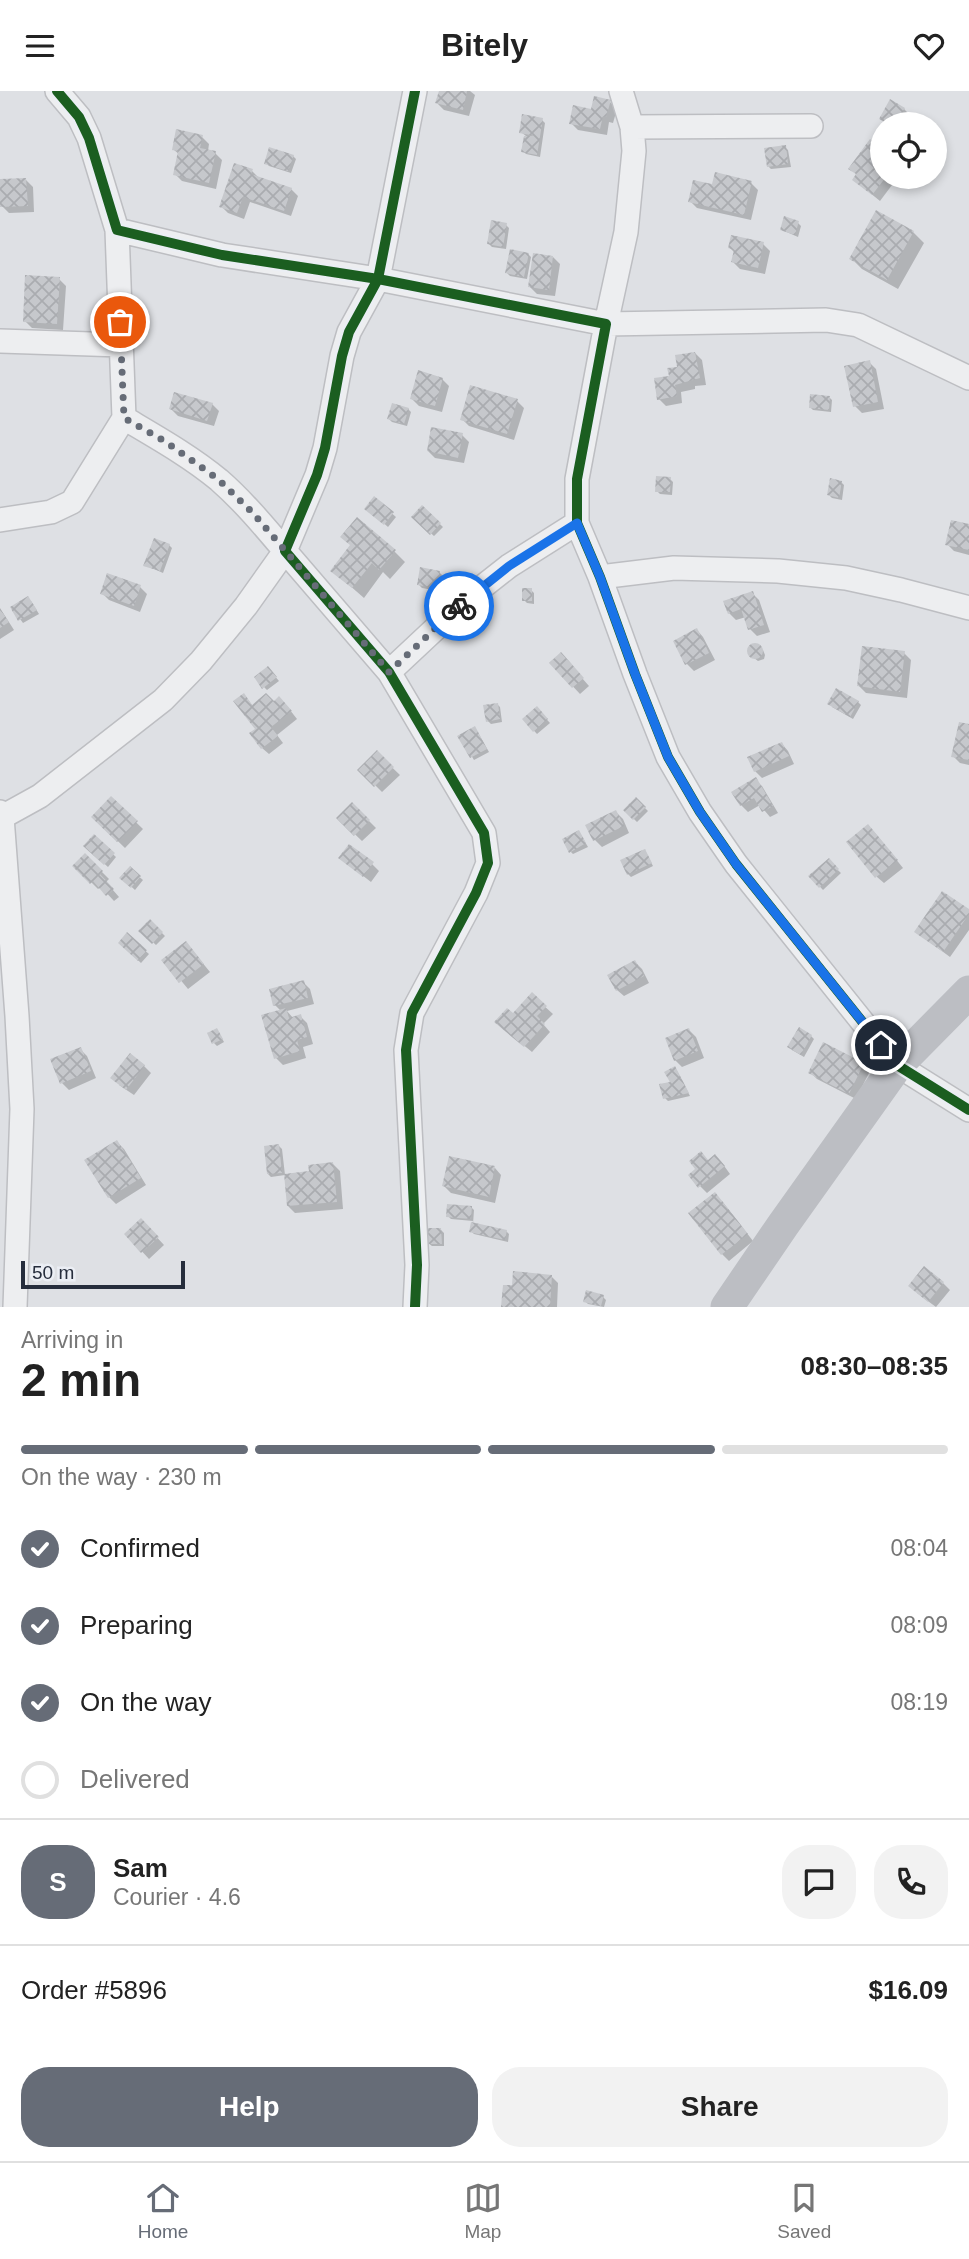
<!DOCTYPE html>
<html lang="en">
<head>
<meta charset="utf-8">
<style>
	:root { --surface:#fff; --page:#f2f2f2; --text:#222; --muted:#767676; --line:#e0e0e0; --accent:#666c77 }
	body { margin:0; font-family:Helvetica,sans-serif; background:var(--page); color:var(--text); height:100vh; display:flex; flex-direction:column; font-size:26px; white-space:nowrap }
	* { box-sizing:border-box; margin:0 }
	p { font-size:23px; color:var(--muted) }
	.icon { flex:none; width:38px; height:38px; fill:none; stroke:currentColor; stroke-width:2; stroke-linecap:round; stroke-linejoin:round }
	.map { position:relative; height:1216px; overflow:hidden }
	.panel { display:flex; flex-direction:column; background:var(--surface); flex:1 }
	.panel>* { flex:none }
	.controls { position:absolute; left:870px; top:21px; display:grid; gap:14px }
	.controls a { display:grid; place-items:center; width:77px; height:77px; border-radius:50%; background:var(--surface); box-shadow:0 4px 10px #0003; font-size:35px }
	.scale { position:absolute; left:21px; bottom:18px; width:164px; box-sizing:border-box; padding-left:7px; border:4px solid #262d3c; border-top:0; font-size:19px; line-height:24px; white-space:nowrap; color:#262d3c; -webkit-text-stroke:5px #ebeef4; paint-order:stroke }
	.pin { position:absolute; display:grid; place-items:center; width:60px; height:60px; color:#fff; margin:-30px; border:4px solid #fff; border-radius:50%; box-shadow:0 2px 7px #0007 }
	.courier { position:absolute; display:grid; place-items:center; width:70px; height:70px; margin:-35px; border:5px solid #1a73e8; border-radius:50%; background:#fff; color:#222; box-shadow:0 2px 9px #0007 }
	.headline em { font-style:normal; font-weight:700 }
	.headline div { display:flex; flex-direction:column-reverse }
	.headline { display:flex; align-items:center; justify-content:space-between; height:119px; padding:0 21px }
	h1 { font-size:46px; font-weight:700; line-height:52px }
	.bar { display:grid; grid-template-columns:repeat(4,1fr); gap:10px 7px; align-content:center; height:84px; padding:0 21px }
	.bar i { height:9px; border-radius:5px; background:var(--line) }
	.bar .on { background:var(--accent) }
	.bar p { grid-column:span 4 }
	.line { display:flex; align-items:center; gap:18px; padding:0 21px; border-top:2px solid var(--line) }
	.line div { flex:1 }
	.round { display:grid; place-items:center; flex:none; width:74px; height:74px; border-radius:28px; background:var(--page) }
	ol { padding:0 21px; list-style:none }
	li { display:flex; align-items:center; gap:21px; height:77px }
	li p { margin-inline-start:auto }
	li .icon { padding:7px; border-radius:50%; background:var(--accent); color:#fff; stroke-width:4 }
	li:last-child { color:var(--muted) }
	li i { width:38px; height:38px; border:4px solid var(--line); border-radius:50% }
	.button { display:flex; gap:14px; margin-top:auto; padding:14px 21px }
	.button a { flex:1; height:80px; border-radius:28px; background:var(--accent); color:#fff; font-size:28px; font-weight:700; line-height:80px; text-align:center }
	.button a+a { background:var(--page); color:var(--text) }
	header { display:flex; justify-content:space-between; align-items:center; height:91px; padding:0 21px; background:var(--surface); font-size:32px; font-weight:700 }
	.tabs { display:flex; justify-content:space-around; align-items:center; height:98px; border-top:2px solid var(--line); background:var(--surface); font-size:19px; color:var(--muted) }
	.tabs a { display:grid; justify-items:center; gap:4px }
	.tabs .on { color:var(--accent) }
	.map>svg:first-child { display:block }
	.shadow { fill:#0003 }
	.building { fill:url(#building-cross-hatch) }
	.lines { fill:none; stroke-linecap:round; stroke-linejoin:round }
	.street-casing { stroke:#bdbec2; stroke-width:26 }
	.street { stroke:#edeef0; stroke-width:23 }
	.secondary { stroke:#bcbec3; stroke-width:33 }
	.cycleway-casing { stroke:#ebeef4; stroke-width:15 }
	.cycleway { stroke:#1b5e20; stroke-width:10 }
	.done { stroke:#666c77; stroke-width:7; stroke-dasharray:0 12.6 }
	.route { stroke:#1a73e8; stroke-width:9 }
</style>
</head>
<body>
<header><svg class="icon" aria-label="menu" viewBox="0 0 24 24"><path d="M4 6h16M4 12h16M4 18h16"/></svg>Bitely<svg class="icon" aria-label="heart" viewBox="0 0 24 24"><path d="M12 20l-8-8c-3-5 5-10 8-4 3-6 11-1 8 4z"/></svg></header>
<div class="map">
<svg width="969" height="1216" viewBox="0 0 969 1216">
	<defs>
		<pattern id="building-cross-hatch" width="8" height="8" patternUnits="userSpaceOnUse" patternTransform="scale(1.75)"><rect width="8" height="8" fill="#c6c8cc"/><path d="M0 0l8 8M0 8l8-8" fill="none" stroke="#aaacb0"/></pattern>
	</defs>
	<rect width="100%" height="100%" fill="#dee0e4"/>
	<path class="shadow" d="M440,0H470L475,4L469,25L444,19L437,12Z
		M610,11L617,18L613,32L609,31L607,44L578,39L571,32Z
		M904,18L907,21L901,33H888L881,28Z
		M542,29L545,32L540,66L526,63L523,60L526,45L521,41Z
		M202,46L209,53L208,60L215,62L222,69L216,98L182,90L175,83L179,63L174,59Z
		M882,52V86H898L880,110L854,89Z
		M785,56L788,59L791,76L771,78L768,75Z
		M293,65L296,68L291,82L269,75L266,72Z
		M252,80L259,87L291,98L298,105L291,125L250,111L244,128L228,122L221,115Z
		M26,89L33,96L34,121L9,122L2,115L0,90Z
		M751,92L758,99L751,129L697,117L690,110L713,95Z
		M798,132L801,135L798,146L782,139Z
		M506,134L509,137L506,158L492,156L489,153Z
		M913,141L924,152L898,198L862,178L851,167Z
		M763,153L770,160L765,183L740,178L733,171L735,162L730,157Z
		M528,163L531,166L527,188L510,185L507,182Z
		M553,166L560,173L555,205L537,203L530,196Z
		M59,188L66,195L63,239L32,237L25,230Z
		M695,262L702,269L706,294L695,295V298L681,301L682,312L666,315L659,308L671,286Z
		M869,271L876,278L884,318L862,322L855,315Z
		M442,288L449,295L442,321L419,315L412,308Z
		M829,306L832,309L831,321L813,319L810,316Z
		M517,310L524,317L514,349L469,335L462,328Z
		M212,313L219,320L214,335L178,325L171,318Z
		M408,318L411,321L407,335L392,331L389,328Z
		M462,344L469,351L464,372L435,367L428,360Z
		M670,388L673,391L672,404L660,403L657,400Z
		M841,391L844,394L842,409L832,407L829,404Z
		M375,408L396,426L388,436L370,420Z
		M422,416L443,436L434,445L413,426Z
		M969,435V464L954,460L947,453Z
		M169,454L172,457L163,482L145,474Z
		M352,455L394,460L405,471L390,488L383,481L364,507L333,480Z
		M439,481L442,484L439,500L422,497L419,494Z
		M140,496L147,503L140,521L109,509L102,502Z
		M531,499L534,502V513L527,512L524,509Z
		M752,502L759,509L770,541L757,545L750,538L746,526L736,529L729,522Z
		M31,510L39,523L23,532L12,517Z
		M0,517L14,539L0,548Z
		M697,539L703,546L715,569L694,580L687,573Z
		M755,553L763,559L765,564L764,568L758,570L750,564L748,559L751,555Z
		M904,562L911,569L907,607L866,602L859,595Z
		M567,570L589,595L580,603L551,572Z
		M268,577L279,590L267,599L264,596Z
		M244,604L253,615L274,612L286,614L297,628L277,644L283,652L269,663L262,657L257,638Z
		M858,611L861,614L853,628L832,616Z
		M497,613L500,616L502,631L491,633L488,630Z
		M537,618L550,632L537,643L524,629Z
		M969,635V674L960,672L953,665Z
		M477,640L489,661L474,669L460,646Z
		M782,653L788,660L794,673L762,687L755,680Z
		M377,662L400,684L382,701L360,679Z
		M755,689L762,695L778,722L770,726L760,714L748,721L741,714Z
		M111,707L143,738L125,757L93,726Z
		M636,708L648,720L637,731L625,719Z
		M352,713L376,737L362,750L338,727Z
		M616,721L623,728L629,742L602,756L595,749Z
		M875,742L903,777L884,792L877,786Z
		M581,744L588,756L573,763L570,760Z
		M94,746L116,766L108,776L85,755Z
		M645,760L653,775L631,786L628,783Z
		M85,764L109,788L106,791L119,806L114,810L101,796L98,798L75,775Z
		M340,767L372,773L379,780L371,791Z
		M828,770L841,782L823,799L811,786Z
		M130,778L143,789L135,799L122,787Z
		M969,821V839L950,866L916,841Z
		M150,830L165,845L156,854L141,840Z
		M127,844L149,863L141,872L120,852Z
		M192,859L210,881L188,898L164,869Z
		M635,871L642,878L649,892L624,905L617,899Z
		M303,891L310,898L314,913L287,920L293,927L300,925L307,932L313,953L303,956L306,967L283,974L276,967L281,920L275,914Z
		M532,904L553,923L543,933L550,941L532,961L503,937Z
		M689,939L696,946L704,967L682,976L675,969Z
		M219,942L224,951L217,955L214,952Z
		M811,945L814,948L804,966L792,959Z
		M80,958L87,965L96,987L69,999L62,992Z
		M863,974L870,980L856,1008L817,988L810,981Z
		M144,975L151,982L134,1004L119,994Z
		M677,980L690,1005L668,1010L665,1007Z
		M117,1051L124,1058L146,1094L116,1113L109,1106Z
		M279,1055L282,1058L285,1084L311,1082L333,1073L340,1080L343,1118L295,1122L288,1115L285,1084L271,1086L268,1083Z
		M709,1070L722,1072L730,1083L707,1102L700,1095Z
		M495,1077L501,1084L495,1112L451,1102L444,1095Z
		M722,1110L753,1150L729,1170L722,1163Z
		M471,1116L474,1119L473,1133L506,1140L509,1143L508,1151L474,1143L471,1140L473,1130L451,1128L448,1125Z
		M141,1129L164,1154L149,1168L126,1143Z
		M441,1139L444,1142V1155H432L428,1152Z
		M551,1185L558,1192L557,1216H503L513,1196Z
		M943,1192L950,1199L936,1216L917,1202Z
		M603,1206L606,1209L604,1216L588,1213L585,1210Z"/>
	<path class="building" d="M439,0H467L463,19L435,12Z
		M594,5L611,9L606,26L603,25L600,38L569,33L573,14L591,18Z
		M890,8L905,17L896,33H888L879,28Z
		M522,23L543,27L537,64L521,61L524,45H536L519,42Z
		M176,38L203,44L200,57L216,60L209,92L173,84L178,60L172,59Z
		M882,47V86H886L872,104L852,89L856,83L848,78L870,48L877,53Z
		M786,54L788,73L767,76L764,57Z
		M269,56L294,64L288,80L264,73Z
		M234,72L253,78L251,83L292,97L284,120L243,106L237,122L219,116Z
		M715,81L752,90L744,124L688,111L693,89L712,93Z
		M26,87L28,115L0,116V88Z
		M876,119L914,140L887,189L849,168Z
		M784,125L799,130L795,144L780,139Z
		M491,129L507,132L503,156L487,153Z
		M731,144L764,151L758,177L731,171L734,159L728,157Z
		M510,158L529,162L524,186L505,182Z
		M533,162L553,165L549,199L528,196Z
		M25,184L60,186L57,233L23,231Z
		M695,261L700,287L675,294L677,305L657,309L654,287L669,285L667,277L677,276L675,264Z
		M870,269L878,311L853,316L844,275Z
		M418,279L443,287L435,315L410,308Z
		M470,294L518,308L507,343L460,329Z
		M174,301L213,312L207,330L169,318Z
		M810,303L830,305L829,319L809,317Z
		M392,312L409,317L404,333L387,328Z
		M431,336L463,342L458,367L427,360Z
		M656,385L671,386L670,401H655Z
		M830,387L842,390L839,407L827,404Z
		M374,405L394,421L384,434L364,418Z
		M422,414L441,432L430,444L411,426Z
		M357,426L396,459L379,479L372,472L352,497L330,480L350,454L340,446Z
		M951,429L969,433V459L945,454Z
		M154,447L170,453L160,480L143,475Z
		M420,476L440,480L436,497L417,494Z
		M107,482L141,494L134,515L100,503Z
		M522,497H532V510H522Z
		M753,500L764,534L748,539L741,518L728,523L723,510Z
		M28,505L37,519L18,530L10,516Z
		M0,518L9,531L0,537Z
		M697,537L709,562L685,574L673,550Z
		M747 560a8 8 0 1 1 16 0a8 8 0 1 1-16 0Z
		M862,555L905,560L900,601L857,595Z
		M561,561L584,587L572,597L549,572Z
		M268,575L277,586L262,598L254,586Z
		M836,597L859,610L850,626L827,613Z
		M244,602L252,614L266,602L274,610L279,605L292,620L271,636L278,645L261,658L249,642L255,638L233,610Z
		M498,612L500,628L486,631L483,614Z
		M537,615L548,628L533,641L522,628Z
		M959,631L969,633V669L951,666Z
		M475,635L487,658L470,667L457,645Z
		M782,651L789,665L754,681L747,666Z
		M377,659L394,676L374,696L357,679Z
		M756,686L773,715L762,721L754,707L740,715L731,701Z
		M111,705L138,730L117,751L91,726Z
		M636,706L646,716L633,729L623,719Z
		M352,711L370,729L354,745L336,727Z
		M616,719L624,735L593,750L585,734Z
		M868,733L898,769L875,787L846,751Z
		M579,739L586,752L569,762L562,748Z
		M94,743L115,762L104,774L83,755Z
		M349,753L374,771L363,786L338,767Z
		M645,758L652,772L627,784L620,769Z
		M85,762L103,780L100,783L114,798L106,805L93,790L90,793L72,775Z
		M829,767L839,778L819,797L808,785Z
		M130,775L141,785L131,797L119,787Z
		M942,800L969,818V823L943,861L914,841Z
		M150,828L163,841L152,853L138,840Z
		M127,841L147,859L138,870L118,852Z
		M186,850L204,873L179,892L161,869Z
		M635,869L644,885L616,900L607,884Z
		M304,889L308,907L273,915L269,898Z
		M532,901L547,915L537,925L545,933L524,956L494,931L507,917L513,922Z
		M286,917L289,927L301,923L307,946L297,949L300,960L274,968L261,924Z
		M799,936L812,944L801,964L787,956Z
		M217,937L223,948L212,953L207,942Z
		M689,937L698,960L674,970L665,947Z
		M823,951L864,972L849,1003L808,982Z
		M81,956L91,980L60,993L50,968Z
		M130,962L145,974L126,999L110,987Z
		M675,975L689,1002L663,1008L659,993L670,991L664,981Z
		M117,1049L141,1087L108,1107L84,1069Z
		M279,1053L282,1082L267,1083L264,1055Z
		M701,1060L708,1069L715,1063L725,1075L698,1097L688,1084L695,1078L689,1070Z
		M449,1065L495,1075L489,1106L442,1095Z
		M333,1071L337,1111L287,1115L284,1083L309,1080L308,1074Z
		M715,1101L748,1143L721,1164L688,1122Z
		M447,1113L472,1115L471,1128L446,1126Z
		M141,1127L159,1146L141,1162L124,1143Z
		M471,1131L507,1139L505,1149L469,1141Z
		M426,1137H441L442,1153H427Z
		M924,1175L944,1191L928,1211L908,1195Z
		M513,1180L552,1184L550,1216H501L503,1194H512Z
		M586,1199L604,1204L601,1215L583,1211Z"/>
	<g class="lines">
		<defs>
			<path id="street" d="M57,0L79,26L89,47L117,139L222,164L378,188L606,233L577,388V432L600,486L635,583L668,666L700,721L736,773L897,974L969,1019
				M621,0L632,36L634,60L626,141L606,233L826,229L858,234L969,287
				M632,36L811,35
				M0,250L121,254
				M0,429L51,421L72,411L124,327
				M600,486L674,477L778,480L846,487L901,499L969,517
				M389,581L467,508L509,475L577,432
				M0,721L2,726L17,925L22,1018L15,1216
				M2,726L40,705L163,609L201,570L246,515L285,460C264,435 243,410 219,389C190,365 156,346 124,327L117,139
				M415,1216L417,1174L406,959L412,922L476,802L488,772L484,742L389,581L285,460L317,384L325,357L342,265L349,241L378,188L415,0"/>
		</defs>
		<use href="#street" class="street-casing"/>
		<use href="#street" class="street"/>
		<path class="secondary" d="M727,1216L783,1134L897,974L969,901"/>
		<defs>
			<path id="cycleway" d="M57,0L79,26L89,47L117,139L222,164L378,188L606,233L577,388V432L600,486L635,583L668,666L700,721L736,773L897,974L969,1019
				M415,1216L417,1174L406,959L412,922L476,802L488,772L484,742L389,581L285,460L317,384L325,357L342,265L349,241L378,188L415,0"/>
		</defs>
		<use href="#cycleway" class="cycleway-casing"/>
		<use href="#cycleway" class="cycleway"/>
	</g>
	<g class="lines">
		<path class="done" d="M120,231L124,327L166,351L218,388L253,422L389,581L459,515"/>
		<path class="route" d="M459,515L509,475L577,432L600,486L635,583L668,666L700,721L736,773L881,954"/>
	</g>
</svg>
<div class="controls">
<a><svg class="icon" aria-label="locate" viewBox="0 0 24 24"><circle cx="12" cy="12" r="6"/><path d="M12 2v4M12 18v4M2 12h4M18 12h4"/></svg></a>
</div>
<div class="scale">50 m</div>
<div class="pin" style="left:120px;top:231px;background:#ea580c"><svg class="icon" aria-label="bag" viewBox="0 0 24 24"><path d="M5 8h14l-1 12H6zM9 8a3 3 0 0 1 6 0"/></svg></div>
<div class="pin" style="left:881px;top:954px;background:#1f2937"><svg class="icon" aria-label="home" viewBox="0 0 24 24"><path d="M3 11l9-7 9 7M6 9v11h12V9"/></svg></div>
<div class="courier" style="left:459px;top:515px"><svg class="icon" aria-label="bike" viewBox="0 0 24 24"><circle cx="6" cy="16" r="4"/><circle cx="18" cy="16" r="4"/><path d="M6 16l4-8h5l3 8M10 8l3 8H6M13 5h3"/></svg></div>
</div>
<section class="panel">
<div class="headline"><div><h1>2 min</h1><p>Arriving in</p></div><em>08:30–08:35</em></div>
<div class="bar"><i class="on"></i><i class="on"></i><i class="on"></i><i></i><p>On the way · 230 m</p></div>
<ol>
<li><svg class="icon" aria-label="check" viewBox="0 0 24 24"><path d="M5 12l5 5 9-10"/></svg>Confirmed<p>08:04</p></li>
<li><svg class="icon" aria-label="check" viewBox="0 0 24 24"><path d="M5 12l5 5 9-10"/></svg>Preparing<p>08:09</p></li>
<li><svg class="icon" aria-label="check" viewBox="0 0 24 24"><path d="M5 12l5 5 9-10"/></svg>On the way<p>08:19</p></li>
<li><i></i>Delivered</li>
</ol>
<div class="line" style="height:126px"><b class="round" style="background:var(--accent);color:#fff">S</b><div><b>Sam</b><p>Courier · 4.6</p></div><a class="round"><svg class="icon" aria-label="chat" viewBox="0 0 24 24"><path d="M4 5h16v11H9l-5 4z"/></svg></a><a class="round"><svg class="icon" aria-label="phone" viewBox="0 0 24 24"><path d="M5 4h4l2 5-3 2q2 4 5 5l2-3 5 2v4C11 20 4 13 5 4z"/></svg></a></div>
<div class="line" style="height:91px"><div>Order #5896</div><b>$16.09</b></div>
<div class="button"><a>Help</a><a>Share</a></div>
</section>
<nav class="tabs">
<a class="on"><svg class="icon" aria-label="home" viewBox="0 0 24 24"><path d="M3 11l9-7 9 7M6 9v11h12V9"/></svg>Home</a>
<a><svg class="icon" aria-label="map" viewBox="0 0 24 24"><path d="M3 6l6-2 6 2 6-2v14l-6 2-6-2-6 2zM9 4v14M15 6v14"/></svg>Map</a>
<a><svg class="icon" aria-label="saved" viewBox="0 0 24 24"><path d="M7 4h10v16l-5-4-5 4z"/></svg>Saved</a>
</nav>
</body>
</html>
